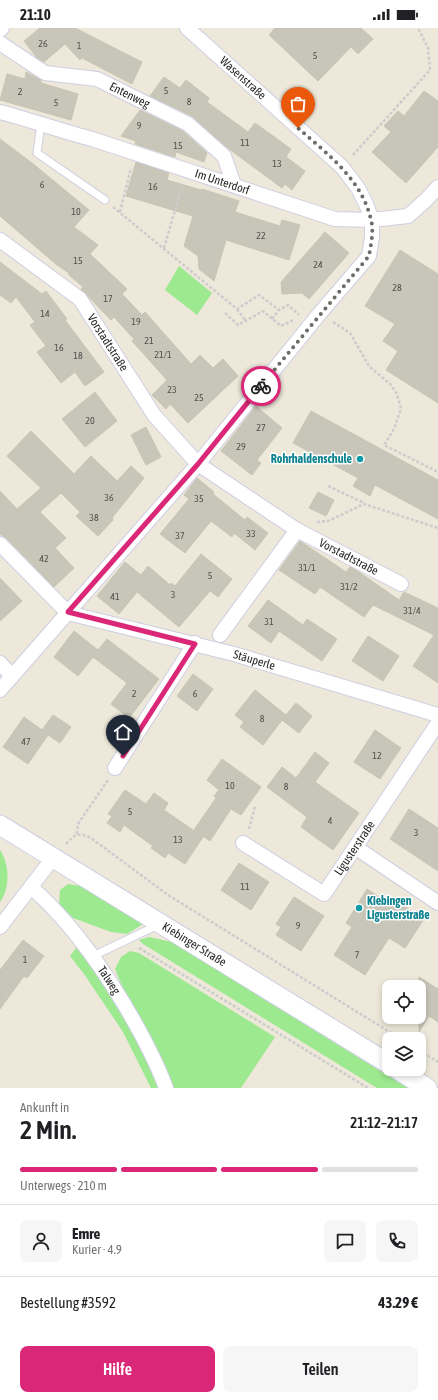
<!DOCTYPE html>
<html lang="de">
<head>
<meta charset="utf-8">
<style>
	:root { --surface:#fff; --page:#f6f6f6; --text:#202124; --muted:#757577; --line:#e0e0e0; --accent:#db2777 }
	body { margin:0; font-family:"Asap Condensed",sans-serif; background:var(--page); color:var(--text); height:100vh; display:flex; flex-direction:column; font-size:15px; white-space:nowrap }
	* { box-sizing:border-box; margin:0 }
	p { font-size:13px; color:var(--muted) }
	.icon { flex:none; width:22px; height:22px; fill:none; stroke:currentColor; stroke-width:2; stroke-linecap:round; stroke-linejoin:round }
	.map { position:relative; height:1060px; overflow:hidden }
	.side { display:flex; flex-direction:column; background:var(--surface); flex:1 }
	.side>* { flex:none }
	.tools { position:absolute; left:382px; top:952px; display:grid; gap:8px }
	.tools a { display:grid; place-items:center; width:44px; height:44px; border-radius:8px; background:var(--surface); box-shadow:0 2px 6px #0003; font-size:20px }
	.pin { position:absolute; display:grid; place-items:center; width:34px; height:34px; color:#fff; margin:-41px -17px; border-radius:50% 50% 50% 0; rotate:-45deg; box-shadow:0 0 4px #0007 }
	.pin .icon { rotate:45deg }
	.courier { position:absolute; display:grid; place-items:center; width:40px; height:40px; margin:-20px; border:3px solid #db2777; border-radius:50%; background:#fff; color:#222; box-shadow:0 1px 5px #0007 }
	.summary em { font-style:normal; font-weight:600 }
	.summary div { display:flex; flex-direction:column-reverse }
	.summary { display:flex; align-items:center; justify-content:space-between; height:68px; padding:0 20px }
	h1 { font-size:26px; font-weight:600; line-height:30px }
	.bar { display:grid; grid-template-columns:repeat(4,1fr); gap:6px 4px; align-content:center; height:48px; padding:0 20px }
	.bar i { height:5px; border-radius:3px; background:var(--line) }
	.bar .on { background:var(--accent) }
	.bar p { grid-column:span 4 }
	.line { display:flex; align-items:center; gap:10px; padding:0 20px; border-top:1px solid var(--line) }
	.line div { flex:1 }
	.round { display:grid; place-items:center; flex:none; width:42px; height:42px; border-radius:8px; background:var(--page) }
	.action { display:flex; gap:8px; margin-top:auto; padding:8px 20px }
	.action a { flex:1; height:46px; border-radius:8px; background:var(--accent); color:#fff; font-size:16px; font-weight:600; line-height:46px; text-align:center }
	.action a+a { background:var(--page); color:var(--text) }
	.status { display:flex; justify-content:space-between; align-items:center; height:28px; padding:0 20px; background:var(--surface); direction:ltr }
	.status svg { height:11px; fill:currentColor }
	.map>svg:first-child { display:block }
	.green { fill:#9ce990 }
	.building { fill:#c8c5b9; stroke:#c8c5b3 }
	.lines { fill:none; stroke-linecap:round; stroke-linejoin:round }
	.lane-casing { stroke:#cecee3; stroke-width:9 }
	.street-casing { stroke:#cecee3; stroke-width:16 }
	.secondary-casing { stroke:#cecee3; stroke-width:21 }
	.path { stroke:#ccc; stroke-width:2.5; stroke-dasharray:3 2; stroke-linecap:butt }
	.lane { stroke:#fff; stroke-width:7 }
	.street { stroke:#fff; stroke-width:14 }
	.secondary { stroke:#fff; stroke-width:19 }
	.done { stroke:#6e6c67; stroke-width:4; stroke-dasharray:0 7.2 }
	.route { stroke:#db2777; stroke-width:5 }
	.culture-dot { fill:#0f9aa8; stroke:#fff; stroke-width:1.5 }
	.labels { text-anchor:middle; dominant-baseline:central; stroke-width:3; stroke-linejoin:round; paint-order:stroke }
	.number-label { font-size:10px; fill:#51504d }
	.street-label { font-size:12px; fill:#292929; stroke:#fff }
	.culture-label { font-size:12px; font-weight:bold; fill:#0d838f; stroke:#fff; text-anchor:end }
</style>
</head>
<body>
<div class="status"><b>21:10</b><svg viewBox="0 0 49 12"><path d="M0 12V9h3v3zM5 12V6h3v6zM10 12V3h3v9zM15 12V0h3v12zM26 1h20v11H26zM47 4h2v5h-2z"/></svg></div>
<div class="map">
<svg width="438" height="1060" viewBox="0 0 438 1060">
	<rect width="100%" height="100%" fill="#ede8d9"/>
	<path class="green" d="M179,238L212,265L197,287L165,262Z
		M0,822C10,837 10,860 0,874Z
		M68,856L80,858L143,896L127,906L111,904L73,890L59,877L60,862Z
		M149,909L172,914L408,1060H377L143,916L139,912Z
		M76,920C112,961 138,1010 159,1060H151L123,1004L84,946L70,928Z
		M130,923L139,925L275,1009L241,1060H172L126,968L115,941L121,929Z"/>
	<path class="building" d="M40,0H75L142,34L132,56L82,30L80,32L65,16L44,34L37,30L24,13Z
		M275,0H361L373,11L358,26L351,19L318,53L269,7Z
		M26,44L41,52V55L78,66L71,92L0,72L7,46L25,51Z
		M164,49L180,60L186,52L209,70L207,74L248,104L255,95L291,121L286,129L305,143L292,162L285,156L282,160L225,118L192,88L150,68Z
		M424,63L438,73V119L406,155L372,124L391,104L384,98L398,83L404,88Z
		M140,82L183,103L207,125L204,134L176,124L175,129L135,116L136,113L121,108Z
		M0,111L32,135L89,182L74,199L98,217L90,226L127,261L122,266L142,287L145,284L191,336L200,327L213,340L223,331L238,348L188,395L170,376L166,381L152,367L167,352L132,313L134,311L114,289L111,292L81,261L83,259L68,246L69,245L57,237L0,188Z
		M136,134L169,145L167,152L201,162L202,161L239,173L235,184L280,198L282,192L300,197L289,232L226,212L214,253L199,241L198,228L184,218L193,188L126,168Z
		M325,204L349,225L309,271L302,265L282,266L281,254Z
		M400,222L438,246V375L386,342L398,323L383,313L395,296L365,278Z
		M0,234L42,266L46,263L67,291L65,292L104,344L85,358L75,344L61,355L37,324L46,318L30,297L35,294L16,269L11,275L0,267Z
		M95,364L117,393L85,419L62,391Z
		M256,378L282,400L257,432L261,435L252,447L221,423Z
		M311,383L438,452V491L375,457L370,468L353,458L358,450L293,415Z
		M146,399L161,429L146,437L131,407Z
		M31,403L74,446L91,428L117,453L131,438L144,450L112,490L113,492L98,508L76,488L80,484L61,465L40,484L66,510L55,520L74,540L54,559L6,510L0,506V463L17,481L41,460L7,428Z
		M197,450L214,464L213,466L245,492L247,489L268,505L255,522L234,505L232,509L211,493L185,525L160,506L189,471L184,467Z
		M318,464L334,472L326,488L309,480Z
		M300,513L346,544L350,539L359,544L399,572L404,564L438,580V655L413,638L434,607L373,577L364,589L320,559L315,566L279,542Z
		M201,526L232,551L218,569L210,563L179,599L137,564L119,586L97,568L125,534L141,547L148,538L170,557L171,555L175,558Z
		M0,550L22,573L0,593Z
		M268,572L303,597L307,591L337,611L322,633L279,603L271,615L248,598Z
		M74,603L98,622L107,611L159,651L129,690L111,676L127,655L93,629L78,648L54,629Z
		M368,608L399,628L383,653L352,633Z
		M193,646L213,661L197,683L177,668Z
		M255,662L286,687L296,675L312,688L299,705L282,692L263,717L240,699L244,694L235,687Z
		M53,687L71,699L60,715L48,707L28,736L3,719L24,689L42,702Z
		M375,702L401,720L380,751L354,734Z
		M315,724L329,735L315,754L359,785L333,822L301,799L307,789L267,759L282,739L296,750Z
		M222,731L261,759L241,787L231,781L210,813L194,802L216,770L214,768L219,762L207,752Z
		M125,762L146,776L154,765L168,775L164,782L203,809L185,836L168,825L165,830L151,820L153,818L124,797L120,804L107,795L112,788L108,786Z
		M409,781L438,800V843L390,811Z
		M239,835L269,854L251,882L221,862Z
		M367,861L393,878L396,873L424,891L405,920L389,910L365,947L334,927L352,899L346,895Z
		M294,869L324,888L301,923L276,907L281,899L276,896Z
		M23,912L44,928L27,950L24,948L0,981V942Z
		M419,949L438,961V994L429,988L419,1004Z"/>
	<g class="lines">
		<defs>
			<path id="lane" d="M41,95L37,125L105,172
				M93,928L158,897"/>
			<g id="street">
				<path d="M0,2L2,0"/>
				<path id="s1" d="M0,15L45,45L97,51L188,96L224,128L234,157"/>
				<path id="s2" d="M0,84C31,92 61,103 92,111L335,191L372,192L408,188L426,172L438,159"/>
				<path id="s3" d="M0,212L80,271L154,387L198,436L297,502L401,556"/>
				<path id="s4" d="M0,516L68,585L234,626L438,687"/>
				<path d="M220,607L297,502"/>
				<path d="M0,635L12,648"/>
				<path d="M0,662L198,436L320,285L369,228L372,209V192L366,176L358,160L342,139L187,0"/>
				<path d="M115,740L195,615"/>
				<path id="s5" d="M243,815L324,866L438,695"/>
				<path d="M355,819L438,875"/>
				<path id="s6" d="M31,859C69,892 98,933 124,976C140,1003 155,1030 166,1060"/>
				<path d="M0,899L53,830"/>
			</g>
			<g id="secondary">
				<path id="s7" d="M0,797L389,1036"/>
				<path d="M397,1041L427,1060"/>
			</g>
		</defs>
		<use href="#lane" class="lane-casing"/>
		<use href="#street" class="street-casing"/>
		<use href="#secondary" class="secondary-casing"/>
		<path class="path" d="M353,127L430,42L428,20L418,0
			M113,179L237,281L259,267L279,282L288,277L299,287
			M120,184L131,140
			M164,220L182,158
			M237,281L246,293
			M225,285L238,297L263,283L281,298L294,292
			M272,291L279,282
			M333,294L350,305L369,338L390,356L397,366L401,381L394,401L384,417L438,444
			M328,458L364,475
			M317,494L328,493L364,476L438,500
			M249,801L255,778
			M77,806L78,796L108,752
			M66,816C75,806 78,804 91,810L168,867L401,1011
			M139,920L368,1060
			M419,1022L438,1034"/>
		<use href="#lane" class="lane"/>
		<use href="#street" class="street"/>
		<use href="#secondary" class="secondary"/>
	</g>
	<g class="lines">
		<path class="done" d="M261,358L369,228C371,216 374,203 371,192C362,151 327,126 298,100"/>
		<path class="route" d="M123,728L195,616L68,584L198,436L261,358"/>
	</g>
	<g class="culture-dot">
		<circle cx="360" cy="431" r="4"/>
		<circle cx="359" cy="880" r="4"/>
	</g>
	<g class="labels">
		<g class="number-label">
			<text x="43" y="15">26</text>
			<text x="79" y="17">1</text>
			<text x="315" y="27">5</text>
			<text x="166" y="62">5</text>
			<text x="20" y="63">2</text>
			<text x="189" y="73">8</text>
			<text x="56" y="74">5</text>
			<text x="139" y="97">9</text>
			<text x="245" y="114">11</text>
			<text x="178" y="117">15</text>
			<text x="277" y="135">13</text>
			<text x="42" y="156">6</text>
			<text x="153" y="158">16</text>
			<text x="76" y="183">10</text>
			<text x="261" y="207">22</text>
			<text x="78" y="232">15</text>
			<text x="318" y="236">24</text>
			<text x="397" y="259">28</text>
			<text x="108" y="270">17</text>
			<text x="45" y="285">14</text>
			<text x="136" y="293">19</text>
			<text x="149" y="312">21</text>
			<text x="59" y="319">16</text>
			<text x="163" y="326">21/1</text>
			<text x="78" y="327">18</text>
			<text x="172" y="361">23</text>
			<text x="199" y="369">25</text>
			<text x="90" y="392">20</text>
			<text x="261" y="399">27</text>
			<text x="241" y="418">29</text>
			<text x="109" y="469">36</text>
			<text x="199" y="470">35</text>
			<text x="94" y="489">38</text>
			<text x="251" y="505">33</text>
			<text x="180" y="507">37</text>
			<text x="44" y="530">42</text>
			<text x="307" y="539">31/1</text>
			<text x="210" y="547">5</text>
			<text x="349" y="558">31/2</text>
			<text x="173" y="566">3</text>
			<text x="115" y="568">41</text>
			<text x="412" y="582">31/4</text>
			<text x="269" y="593">31</text>
			<text x="134" y="665">2</text>
			<text x="195" y="665">6</text>
			<text x="262" y="690">8</text>
			<text x="26" y="713">47</text>
			<text x="377" y="727">12</text>
			<text x="230" y="757">10</text>
			<text x="286" y="758">8</text>
			<text x="130" y="783">5</text>
			<text x="330" y="792">4</text>
			<text x="416" y="804">3</text>
			<text x="178" y="811">13</text>
			<text x="245" y="858">11</text>
			<text x="298" y="897">9</text>
			<text x="357" y="926">7</text>
			<text x="25" y="931">1</text>
		</g>
		<g class="street-label">
			<text transform="translate(243 50) rotate(42)">Wasenstraße</text>
			<text stroke="none"><textPath href="#s1" startOffset="143">Entenweg</textPath></text>
			<text stroke="none"><textPath href="#s2" startOffset="233">Im Unterdorf</textPath></text>
			<text stroke="none"><textPath href="#s3" startOffset="151">Vorstadtstraße</textPath></text>
			<text stroke="none"><textPath href="#s3" startOffset="480">Vorstadtstraße</textPath></text>
			<text stroke="none"><textPath href="#s4" startOffset="289">Stäuperle</textPath></text>
			<text stroke="none"><textPath href="#s5" startOffset="151">Ligusterstraße</textPath></text>
			<text stroke="none"><textPath href="#s7" startOffset="228">Kiebinger Straße</textPath></text>
			<text stroke="none"><textPath href="#s6" startOffset="122">Talweg</textPath></text>
		</g>
		<g class="culture-label">
			<text x="352" y="431">Rohrhaldenschule</text>
			<text x="367" y="873" text-anchor="start">Kiebingen<tspan x="367" dy="14">Ligusterstraße</tspan></text>
		</g>
	</g>
</svg>
<div class="tools">
<a><svg class="icon" aria-label="locate" viewBox="0 0 24 24"><circle cx="12" cy="12" r="6"/><path d="M12 2v4M12 18v4M2 12h4M18 12h4"/></svg></a>
<a><svg class="icon" aria-label="layers" viewBox="0 0 24 24"><path d="M12 4l9 5-9 5-9-5zM3 14l9 5 9-5"/></svg></a>
</div>
<div class="pin" style="left:298px;top:100px;background:#ea580c"><svg class="icon" aria-label="bag" viewBox="0 0 24 24"><path d="M5 8h14l-1 12H6zM9 8a3 3 0 0 1 6 0"/></svg></div>
<div class="pin" style="left:123px;top:728px;background:#1f2937"><svg class="icon" aria-label="home" viewBox="0 0 24 24"><path d="M3 11l9-7 9 7M6 9v11h12V9"/></svg></div>
<div class="courier" style="left:261px;top:358px"><svg class="icon" aria-label="bike" viewBox="0 0 24 24"><circle cx="6" cy="16" r="4"/><circle cx="18" cy="16" r="4"/><path d="M6 16l4-8h5l3 8M10 8l3 8H6M13 5h3"/></svg></div>
</div>
<section class="side">
<div class="summary"><div><h1>2 Min.</h1><p>Ankunft in</p></div><em>21:12–21:17</em></div>
<div class="bar"><i class="on"></i><i class="on"></i><i class="on"></i><i></i><p>Unterwegs · 210 m</p></div>
<div class="line" style="height:72px"><a class="round"><svg class="icon" aria-label="person" viewBox="0 0 24 24"><circle cx="12" cy="8" r="4"/><path d="M4 21q1-7 8-7t8 7"/></svg></a><div><b>Emre</b><p>Kurier · 4.9</p></div><a class="round"><svg class="icon" aria-label="chat" viewBox="0 0 24 24"><path d="M4 5h16v11H9l-5 4z"/></svg></a><a class="round"><svg class="icon" aria-label="phone" viewBox="0 0 24 24"><path d="M5 4h4l2 5-3 2q2 4 5 5l2-3 5 2v4C11 20 4 13 5 4z"/></svg></a></div>
<div class="line" style="height:52px"><div>Bestellung #3592</div><b>43.29 €</b></div>
<div class="action"><a>Hilfe</a><a>Teilen</a></div>
</section>
</body>
</html>
